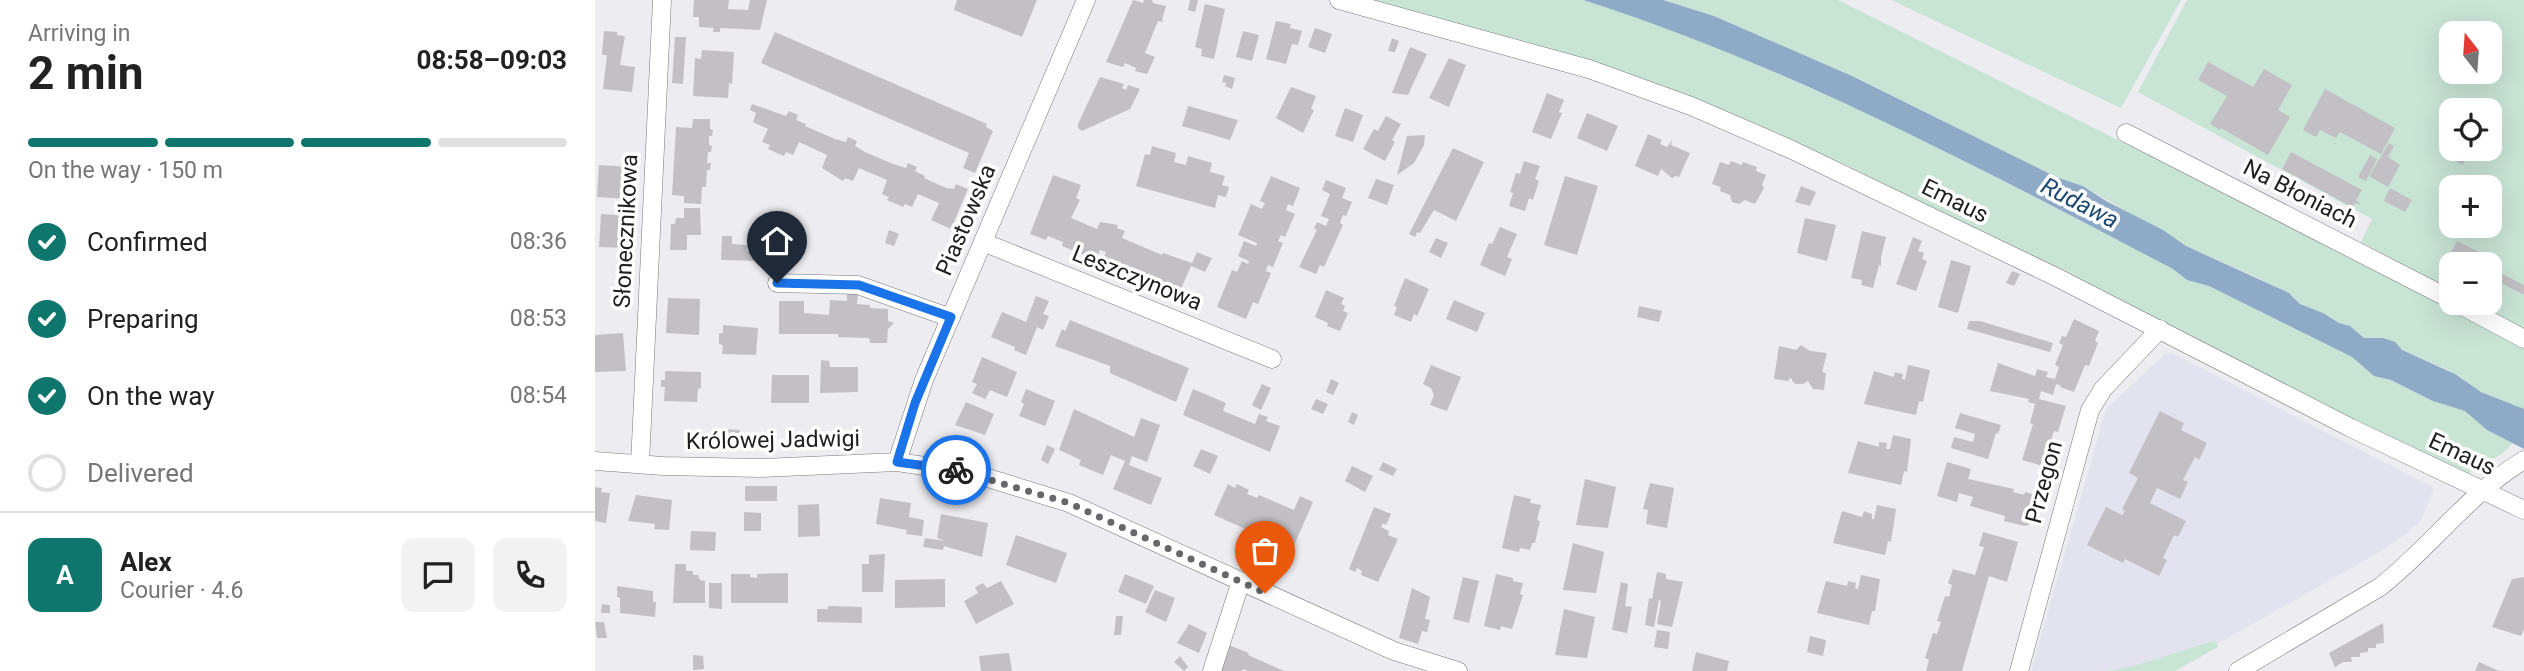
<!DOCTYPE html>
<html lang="en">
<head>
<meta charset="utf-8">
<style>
	:root { --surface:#fff; --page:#f2f2f2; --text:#222; --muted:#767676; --line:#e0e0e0; --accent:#0f766e }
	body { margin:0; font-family:Roboto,sans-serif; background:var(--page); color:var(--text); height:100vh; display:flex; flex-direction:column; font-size:26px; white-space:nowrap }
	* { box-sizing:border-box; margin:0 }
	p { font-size:23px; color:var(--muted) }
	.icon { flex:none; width:38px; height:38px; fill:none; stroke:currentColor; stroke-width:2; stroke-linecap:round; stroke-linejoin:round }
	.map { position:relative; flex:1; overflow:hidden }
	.sheet { display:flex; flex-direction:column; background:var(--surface); width:595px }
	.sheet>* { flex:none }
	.needle { width:46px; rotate:343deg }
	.controls { position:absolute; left:1844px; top:21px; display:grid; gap:14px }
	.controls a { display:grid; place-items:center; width:63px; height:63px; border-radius:14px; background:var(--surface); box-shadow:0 7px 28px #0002; font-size:35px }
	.pin { position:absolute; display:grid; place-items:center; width:60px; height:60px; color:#fff; margin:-72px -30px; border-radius:50% 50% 50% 0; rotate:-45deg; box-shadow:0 0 7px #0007 }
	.pin .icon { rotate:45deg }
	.courier { position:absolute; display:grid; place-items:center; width:70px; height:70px; margin:-35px; border:5px solid #1a73e8; border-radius:50%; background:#fff; color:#222; box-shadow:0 2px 9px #0007 }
	.head em { font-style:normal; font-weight:700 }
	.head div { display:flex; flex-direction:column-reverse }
	.head { display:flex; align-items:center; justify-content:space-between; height:119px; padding:0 28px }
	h1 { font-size:46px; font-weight:700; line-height:52px }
	.bar { display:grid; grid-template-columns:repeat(4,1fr); gap:10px 7px; align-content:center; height:84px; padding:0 28px }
	.bar i { height:9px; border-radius:5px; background:var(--line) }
	.bar .selected { background:var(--accent) }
	.bar p { grid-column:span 4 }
	.line { display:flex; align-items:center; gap:18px; padding:0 28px; border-top:2px solid var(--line) }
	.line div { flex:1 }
	.round { display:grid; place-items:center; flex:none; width:74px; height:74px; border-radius:14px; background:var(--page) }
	ol { padding:0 28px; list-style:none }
	li { display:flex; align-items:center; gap:21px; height:77px }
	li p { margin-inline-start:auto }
	li .icon { padding:7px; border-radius:50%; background:var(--accent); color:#fff; stroke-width:4 }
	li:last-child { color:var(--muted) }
	li i { width:38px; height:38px; border:4px solid var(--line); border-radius:50% }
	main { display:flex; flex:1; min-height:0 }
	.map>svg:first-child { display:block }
	.built { fill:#e3e3f0 }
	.green { fill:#c8e4d5; fill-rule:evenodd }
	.water { fill:#8eaac6 }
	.building { fill:#c2c0c5 }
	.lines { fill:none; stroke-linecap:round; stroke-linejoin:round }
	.minor-casing { stroke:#78787d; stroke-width:19 }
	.minor { stroke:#fff; stroke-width:18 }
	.done { stroke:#67676a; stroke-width:7; stroke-dasharray:0 12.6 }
	.route { stroke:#1a73e8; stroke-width:9 }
	.labels { text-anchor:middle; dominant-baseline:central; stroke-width:7; stroke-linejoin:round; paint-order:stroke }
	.street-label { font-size:23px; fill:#1f1f21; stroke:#fff }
	.water-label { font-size:24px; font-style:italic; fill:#1d486f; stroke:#fff }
</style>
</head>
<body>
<main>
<section class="sheet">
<div class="head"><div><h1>2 min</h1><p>Arriving in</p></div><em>08:58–09:03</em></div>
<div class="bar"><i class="selected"></i><i class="selected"></i><i class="selected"></i><i></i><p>On the way · 150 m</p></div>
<ol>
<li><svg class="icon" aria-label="check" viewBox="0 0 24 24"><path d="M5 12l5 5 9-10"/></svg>Confirmed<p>08:36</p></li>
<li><svg class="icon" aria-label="check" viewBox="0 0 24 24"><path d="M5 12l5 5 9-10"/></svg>Preparing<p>08:53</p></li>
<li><svg class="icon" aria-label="check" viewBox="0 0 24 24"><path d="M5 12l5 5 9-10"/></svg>On the way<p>08:54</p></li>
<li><i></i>Delivered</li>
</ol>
<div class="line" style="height:126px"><b class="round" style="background:var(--accent);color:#fff">A</b><div><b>Alex</b><p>Courier · 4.6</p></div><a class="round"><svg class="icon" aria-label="chat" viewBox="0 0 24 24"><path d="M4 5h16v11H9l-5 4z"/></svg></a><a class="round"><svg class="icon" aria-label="phone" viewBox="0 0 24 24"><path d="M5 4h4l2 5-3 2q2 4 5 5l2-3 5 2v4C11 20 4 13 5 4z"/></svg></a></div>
</section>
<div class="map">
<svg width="1929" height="671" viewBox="0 0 1929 671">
	<rect width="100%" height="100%" fill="#ececf1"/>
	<path class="built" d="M1577,353L1839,488L1826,520L1809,536L1778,556L1622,644L1619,640L1539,666L1513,671H1436L1511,409L1570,354Z"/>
	<path class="green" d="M762,0H988L1036,15L1132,51L1309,130L1579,269L1592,280L1614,286L1757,357L1779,376L1796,380L1848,404L1871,411L1892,430L1918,443L1908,453L1873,474L1762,423L1252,165L1122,111Z
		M1068,0H1243L1689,223L1929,348V409L1886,392L1853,370L1807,350L1788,338H1769L1755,326L1744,323L1728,313L1705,304L1697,295L1661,277L1591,246L1488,186L1461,177L1257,76L1119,16Z
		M1296,0H1586L1526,108Z
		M1592,0H1929V332L1876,303H1895V264H1857V292L1766,242L1777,219L1543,92ZM1857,33H1895V72H1857ZM1857,110H1895V149H1857ZM1857,187H1895V226H1857Z
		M1620,640L1623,647L1580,671H1513L1539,666Z"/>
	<path class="water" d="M988,0H1068L1119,16L1257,76L1461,177L1488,186L1511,201L1568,230L1591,246L1694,293L1705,304L1728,313L1744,323L1755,326L1769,338H1788L1800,342L1807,350L1860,374L1886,392L1929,409V449L1892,430L1870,411L1838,401L1796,380L1779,376L1757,357L1614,286L1592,280L1578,269C1384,168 1198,67 988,0Z"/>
	<path class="building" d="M99,0H134L133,9L153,10L155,0H172L165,30L125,28V32H118L119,28L104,27V17H98Z
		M362,0H442L427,37L359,10Z
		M538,0L548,3L549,0H557L558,3L571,6L567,20L569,22L563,21L550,53L560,57L552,74L540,71L541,68L530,63L528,67L511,62Z
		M595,0H603L600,12L593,10Z
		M610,4L630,9L619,59L606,56L607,49L600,47Z
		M681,21L696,24L695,28L707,31L703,45L697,44L691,64L671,59Z
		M720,28L737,34L730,53L713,47Z
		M9,31L22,32V35L30,36L25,65L40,67L37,92L8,89L12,55H7Z
		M648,31L664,35L657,61L641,57Z
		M180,32L392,124L391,127L398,131L380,173L368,168L374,153L166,63Z
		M80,37H91L88,84L77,83Z
		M797,38L804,41L800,52L793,51Z
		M815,47L832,54L813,95L797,93Z
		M107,50L139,52L137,84L134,83L133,98L98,96L100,58L106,59Z
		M854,58L871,65L854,107L834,98Z
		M1613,62L1658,87L1669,69L1697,85L1683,110L1695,117L1673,155L1626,128L1625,130L1615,124L1632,96L1603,80Z
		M629,75L640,78L637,89L630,86L631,83L627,82Z
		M505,77L529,84L527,88L531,90L533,85L545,89L535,109L487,131L483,128V124Z
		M696,87L721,96L716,109L719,110L708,133L681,118Z
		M1730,89L1800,128L1786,154L1745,132L1741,138L1725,130L1721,137L1708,130Z
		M952,93L969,100L964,112L967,113L956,139L937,132Z
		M157,104L191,116L194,111L203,115L201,120L211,124L210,126L240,139L251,142L253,137L262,141L260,146L270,152L298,164L311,168L313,163L322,167L320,171L330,176L329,178L351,188L359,189L361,184L373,189L356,229L336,220L344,203L323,194L317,207L310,204L308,207L292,200L294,197L287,194L292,180L264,168L258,181L250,178L248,181L227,168L232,155L204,142L198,155L191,152L189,156L173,149L175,145L167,142L173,129L158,122L161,113L155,110Z
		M593,106L643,120L635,140L587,126Z
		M750,108L768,115L758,142L740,136Z
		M992,113L1023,126L1012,151L982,138Z
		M791,116L806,124L797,140L800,142L790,161L768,149L779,129L783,131Z
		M98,119H115V129L118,130L117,136H114V145L117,146L116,152H113L112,163H116L115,170H112L111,187H107L106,204L89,203V196L77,195L81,127L97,128Z
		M1053,134L1067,140L1065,144L1072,147L1077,140L1076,145L1095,153L1084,177L1081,176L1077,178L1066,169L1063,176L1040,166Z
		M830,135L829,145L819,163L802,175L812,136Z
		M1794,143L1799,146L1793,157L1805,165L1793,187L1774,176Z
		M557,146L581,153L579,162L591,165L593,156L617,163L615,172L630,176L627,185L634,187L631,197L623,195L620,208L541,186L550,154L555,155Z
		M858,148L889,162L861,221L839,210L825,233L822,232L820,237L814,234Z
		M1860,150L1872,156L1868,165L1856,159Z
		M1696,152L1767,190L1761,200L1766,205L1760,203L1757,207L1687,169Z
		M1775,155L1782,159L1771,181L1763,177Z
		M929,161L945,166L940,179L944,181L938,200L934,198L930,211L914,206L918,193L915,192L921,173L925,174Z
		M1136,161L1146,165L1148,162L1162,167L1161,171L1171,175L1167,185L1169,188L1160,204L1150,200L1144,204L1137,202L1135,195L1125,191L1126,187L1117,184L1125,162L1134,165Z
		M4,165L34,167L32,199L2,197Z
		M458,175L486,185L481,198L485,200L476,218L502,229L505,222L523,225L522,228L530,231L527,238L567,255L568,253L597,263L602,252L609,255L617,258L610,272L596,266L584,293L507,262L511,252L505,250L501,260L467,246L468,242L453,236L451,240L435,234Z
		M676,176L705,188L698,206L693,204L691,210L700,214L690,237L686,235L683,241L688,243L678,267L673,265L671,271L676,273L663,304L658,302L651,319L622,307L637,270L642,272L647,261L653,264L654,261L643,256L649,241L661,246L662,243L643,235L656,204L667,209L670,203L665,201Z
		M970,176L1003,186L982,255L949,245Z
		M781,179L799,185L792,205L773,198Z
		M731,180L751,188L747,198L757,202L751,216L748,215L745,223L748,225L729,267L725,265L721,274L704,267L722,230L719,228L722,222L731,226L734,219L726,216L735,194L727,190Z
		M1206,186L1221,192L1215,206L1200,202Z
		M1795,188L1817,200L1810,212L1789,201Z
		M89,208H105L106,235H92V250H75L76,224H80L81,218H89Z
		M6,214L35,216L33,248L4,247Z
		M1210,218L1241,225L1232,261L1202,253Z
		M905,227L922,234L912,257L917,259L910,276L885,265L894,243L897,244Z
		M294,230L304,234L299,246L290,243Z
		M1267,231L1291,237L1286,257V266L1284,265L1278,288L1266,285L1267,280L1256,278Z
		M127,236H137V244L152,245V251H166V261L126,260Z
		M1318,237L1327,241L1323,251L1329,253L1327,259L1332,261L1321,291L1301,284Z
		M841,238L853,243L846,258L834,252Z
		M1862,241L1891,256L1887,264H1854L1858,258L1854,256Z
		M1356,260L1376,266L1363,313L1343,307Z
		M1895,268L1929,285V295L1904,282L1901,289L1895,285Z
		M1417,271L1425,274L1419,286L1411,283Z
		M810,278L834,289L822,316L819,314L816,322L799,315L802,307L799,306Z
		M731,290L749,298L746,304L750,306L748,311L753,313L745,331L732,326L733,323L720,317Z
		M252,294H263L262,304L275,305V308L293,309V321L299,323L293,329L292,343H275L274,338L243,337V334H184V301H209V313L234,315L235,300L252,301Z
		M441,296L454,301L448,314L454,316L448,330L442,327L431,355L419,350L420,347L396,337L407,312L431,322Z
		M73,298L105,299L104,335L71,333Z
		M859,300L890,313L882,332L851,319Z
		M1044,306L1067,311L1064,322L1042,317Z
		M1479,319L1504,331L1500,341L1503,343L1494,366L1490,365L1479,392L1465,387V385L1461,384L1458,395L1446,391L1444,399L1471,406L1463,432L1459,431L1448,466L1427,460L1438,424L1435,423L1440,404L1433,402L1434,399L1395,391L1403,363L1440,376L1442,369L1453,372L1451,377L1460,379L1464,367L1460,365L1468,345L1464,343L1467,336L1471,337Z
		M475,320L594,368L581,402L515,373V366L460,346L467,329L470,331Z
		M1374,321H1385L1458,343L1455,352L1372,329Z
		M128,325L163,328L161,355L127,354L128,345L124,344V333H128Z
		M28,333L31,371L0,372V335Z
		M1206,345L1215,351L1232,353L1227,372L1231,373L1229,390L1218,389L1213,381L1208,384H1201L1197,381V379L1194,378V381L1179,379L1184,346L1201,350Z
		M387,357L422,372L412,397L395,390L390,399L377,393L382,384L377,382Z
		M226,360L234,361L235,367H263V392L225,393Z
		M836,365L866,377L852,411L835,405L839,395L836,388L828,384Z
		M1313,365L1335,370L1328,402L1324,401L1321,415L1269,404L1279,371L1299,377L1300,372L1308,374L1307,379L1310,380Z
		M70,371L106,372V388L103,389L102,402L69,401L70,387H66V380H70Z
		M177,375H214V403H176Z
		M736,379L744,383L738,395L731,392Z
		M667,384L676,388L666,410L657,405Z
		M431,389L460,401L450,426L424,416L429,404L426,402Z
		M598,389L631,403L628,411L660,424L664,414L673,417L671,421L685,426L675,452L588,415Z
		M721,399L733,404L728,414L716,409Z
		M371,402L399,414L390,435L360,425Z
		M479,409L539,437L546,418L565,425L552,462L537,456L534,465L567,478L556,505L518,489L530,461L516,455L508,475L484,465L486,460L464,450Z
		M1565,411L1589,423L1586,430L1612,443L1604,460L1600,457L1588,480L1593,482L1585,499L1562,488L1555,503L1591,521L1583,537L1579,535L1568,558L1572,560L1564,576L1530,559L1528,563L1492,545L1511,507L1527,515L1530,511L1527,509L1543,478L1534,473Z
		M757,412L763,415L759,425L753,422Z
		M1365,413L1406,425L1403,434L1401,433L1393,459L1356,448L1359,437L1378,442L1380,434L1360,428Z
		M128,429L145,430L144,441L127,440Z
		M1298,435L1316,439L1312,472L1309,471L1306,485L1253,473L1263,441L1284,447V442L1292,443L1291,449H1295Z
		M452,445L460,449L453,464L446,460Z
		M606,449L623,456L615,474L598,466Z
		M788,462L802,469L798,476L784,470Z
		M1352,462L1376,469L1373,479L1419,489L1418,492L1429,495L1430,492L1443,496L1437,516L1432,515L1434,525L1429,526L1409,521L1410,516L1375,506L1378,497L1364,493L1362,502L1342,496Z
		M757,466L778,476L770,492L750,481Z
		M990,479L1021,487L1013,528L981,525Z
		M1055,483L1079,488L1072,528L1051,524L1053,510L1048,509Z
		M633,484L640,488L642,484L654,490L652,494L662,498L664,495L699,510L705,496L718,502L697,550L684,544L685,540L679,537L677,541L619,515Z
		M150,486H182V501H150Z
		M0,487L7,488L6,492L15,493L11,523L0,521Z
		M41,495L77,500L74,530L59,529L60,524L33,521Z
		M919,495L936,499L935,503L946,505L942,520L945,521L940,543H937L935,550L925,548L924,552L907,548Z
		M285,498L316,503L314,517L329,520L327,536L311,534L312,530L281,524Z
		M224,504L225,536L203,537V505Z
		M1282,505L1301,509L1296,542L1293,541L1290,555L1238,543L1247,511L1267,517L1269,511L1277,514V519H1279Z
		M779,507L796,514L791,525L788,523L786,527L794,531L793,535L803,539L783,582L766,575L767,571L762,568L760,572L754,569Z
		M149,512L166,513V531H149Z
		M346,514L393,523L387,557L349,546L348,550L328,547L330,538L350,541L342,538Z
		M96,531L121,532L120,551L95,550Z
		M1388,532L1423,542L1412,582L1394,576L1367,671H1331L1334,660L1330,658L1338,633L1342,634L1346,622L1342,621L1350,596L1354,597L1357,585L1353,583L1358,569L1380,575L1389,547L1384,546Z
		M421,535L472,553L461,583L411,565Z
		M978,543L1009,552L1001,593L968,590Z
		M290,554L288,592H267V564H274V555Z
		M80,564H91V571H98V575H103L105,580L110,581V603H78Z
		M1062,572L1071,574V579L1088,582L1077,627L1062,624L1066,601L1064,600L1059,627L1050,625L1054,598L1057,599Z
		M193,573V603H136V574H155V577L162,578V574Z
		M530,574L559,586L551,604L523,592Z
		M901,574L918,578V581L928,583L925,594L928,595L917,629L906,626L905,630L889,626Z
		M1266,575L1285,579L1280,611H1277L1274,625L1222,613L1231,581L1252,586L1253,581L1261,583L1260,588L1263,589Z
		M868,577L884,581L874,623L858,619Z
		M1929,577V629L1926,636L1897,627L1917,579Z
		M350,579V607L300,608V580Z
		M406,581L419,604L381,624L369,601L383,593L380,587L388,583L392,588Z
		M1026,582L1033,584L1030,606L1037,607L1032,633L1017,630Z
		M114,583H127V609L114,608Z
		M22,586L58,591V602H61L60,617L25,613V598L22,597Z
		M817,588L835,597L830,619L835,620L832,632L827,631L823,644L804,638Z
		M560,590L580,598L571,622L550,612Z
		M7,604L15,605V613H6Z
		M233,606L267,607V623L222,622V609H233Z
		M969,609L1000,617L992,658L960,655Z
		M521,616H528L526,635H519Z
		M0,622H9L12,638H2Z
		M1788,623L1789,643L1781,644V648H1773V652L1765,653V657H1756L1757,662H1748L1740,667L1734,653Z
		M594,624L612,633L604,653L582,643Z
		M1062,630L1075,632L1073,649L1059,647Z
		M1215,636L1231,640L1228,656L1212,652Z
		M631,644L654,653L653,655L689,671H653L648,669L647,671H621Z
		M1101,652L1134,661L1132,671H1097Z
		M414,653L417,671H386L384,656Z
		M98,655L108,656L109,669L98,670Z
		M585,656L593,667L589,671L579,662Z
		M1884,662L1904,671H1880Z"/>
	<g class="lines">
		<defs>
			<path id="minor" d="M744,0L994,69L1096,106L1195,149L1459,276L1756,428L1929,510
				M1531,133L1857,300
				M388,242L677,359
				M182,283L263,285L356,318
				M1862,303L1929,339
				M0,461L68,466L165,468L302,462L377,473L474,503L799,651L863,671
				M302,462L329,380L491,0
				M45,464L67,0
				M617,671L646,581
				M1424,671L1495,410L1508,389L1565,329
				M1643,671L1785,587C1836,547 1873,494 1929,460"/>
		</defs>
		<use href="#minor" class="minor-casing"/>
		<use href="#minor" class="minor"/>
	</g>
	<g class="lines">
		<path class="done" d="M361,470L474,503L670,593"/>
		<path class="route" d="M182,283L264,285L356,317L320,403L302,462L361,470"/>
	</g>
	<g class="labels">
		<g class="street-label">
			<text transform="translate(1705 194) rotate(27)">Na Błoniach</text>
			<text transform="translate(1360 201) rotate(26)">Emaus</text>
			<text transform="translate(371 220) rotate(-67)">Piastowska</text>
			<text transform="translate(31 231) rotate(-87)">Słonecznikowa</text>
			<text transform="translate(542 278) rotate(22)">Leszczynowa</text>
			<text transform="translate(178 440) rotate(-1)">Królowej Jadwigi</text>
			<text transform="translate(1867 454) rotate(25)">Emaus</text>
			<text transform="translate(1449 482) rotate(-75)">Przegon</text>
		</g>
		<g class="water-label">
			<text transform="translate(1485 203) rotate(27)">Rudawa</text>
		</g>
	</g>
</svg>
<div class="controls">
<a><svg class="needle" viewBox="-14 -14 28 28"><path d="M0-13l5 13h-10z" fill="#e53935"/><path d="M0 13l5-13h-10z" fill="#767676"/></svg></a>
<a><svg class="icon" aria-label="locate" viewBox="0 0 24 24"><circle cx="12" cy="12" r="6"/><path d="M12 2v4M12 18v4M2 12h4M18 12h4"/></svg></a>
<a>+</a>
<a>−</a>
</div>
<div class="pin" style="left:670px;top:593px;background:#ea580c"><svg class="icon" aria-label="bag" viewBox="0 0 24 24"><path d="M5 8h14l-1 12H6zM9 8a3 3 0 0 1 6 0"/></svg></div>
<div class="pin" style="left:182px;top:283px;background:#1f2937"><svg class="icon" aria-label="home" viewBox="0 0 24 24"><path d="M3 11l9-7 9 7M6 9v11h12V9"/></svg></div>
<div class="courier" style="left:361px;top:470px"><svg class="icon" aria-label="bike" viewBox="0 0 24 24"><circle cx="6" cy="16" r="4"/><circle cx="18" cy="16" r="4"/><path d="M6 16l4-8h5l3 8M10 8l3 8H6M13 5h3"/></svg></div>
</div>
</main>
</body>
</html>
